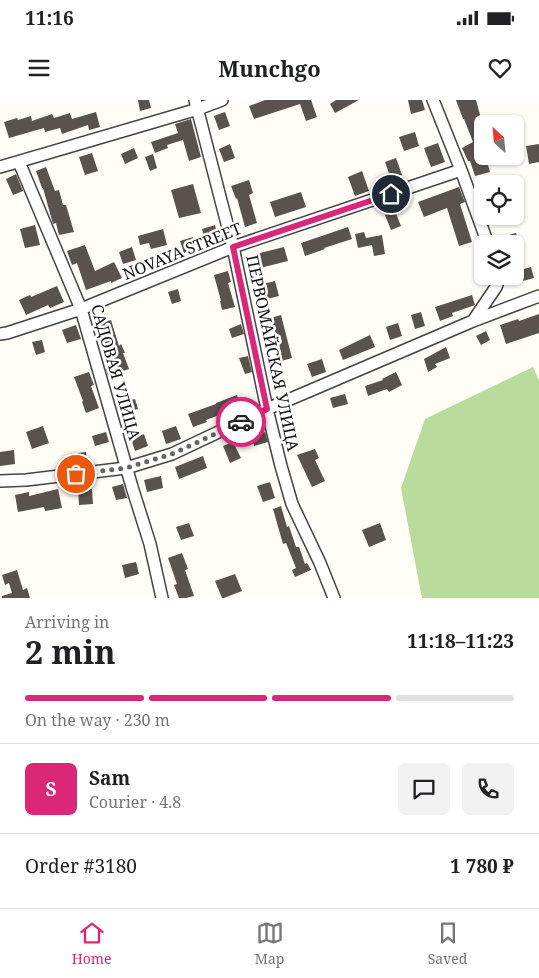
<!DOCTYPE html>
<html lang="en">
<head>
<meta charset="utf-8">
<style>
	:root { --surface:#fff; --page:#f2f2f2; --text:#202124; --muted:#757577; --line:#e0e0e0; --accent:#db2777 }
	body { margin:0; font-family:"Noto Serif",serif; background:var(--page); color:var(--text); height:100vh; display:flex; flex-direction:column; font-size:19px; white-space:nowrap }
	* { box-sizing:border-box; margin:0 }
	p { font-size:16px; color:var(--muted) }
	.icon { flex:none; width:28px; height:28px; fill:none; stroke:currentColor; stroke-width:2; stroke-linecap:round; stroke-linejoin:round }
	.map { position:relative; height:498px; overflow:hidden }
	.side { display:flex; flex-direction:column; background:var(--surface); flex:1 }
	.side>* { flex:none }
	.needle { width:32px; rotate:334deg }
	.controls { position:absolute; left:474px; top:15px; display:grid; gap:10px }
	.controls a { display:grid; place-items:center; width:50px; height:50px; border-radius:8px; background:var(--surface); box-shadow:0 1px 4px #0004; font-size:25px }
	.pin { position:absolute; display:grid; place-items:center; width:42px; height:42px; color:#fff; margin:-21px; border:2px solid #fff; border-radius:50%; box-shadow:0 1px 5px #0007 }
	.courier { position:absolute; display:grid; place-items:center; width:50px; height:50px; margin:-25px; border:4px solid #db2777; border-radius:50%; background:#fff; color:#222; box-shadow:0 1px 6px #0007 }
	.overview em { font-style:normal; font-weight:700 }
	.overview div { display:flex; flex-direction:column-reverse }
	.overview { display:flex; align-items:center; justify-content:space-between; height:85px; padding:0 25px }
	h1 { font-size:32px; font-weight:700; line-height:38px }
	.bar { display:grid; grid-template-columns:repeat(4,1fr); gap:8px 5px; align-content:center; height:60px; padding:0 25px }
	.bar i { height:6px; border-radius:4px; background:var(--line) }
	.bar .current { background:var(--accent) }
	.bar p { grid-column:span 4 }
	.line { display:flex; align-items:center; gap:12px; padding:0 25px; border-top:1px solid var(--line) }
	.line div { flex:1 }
	.round { display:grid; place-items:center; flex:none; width:52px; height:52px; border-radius:8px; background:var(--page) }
	.status { display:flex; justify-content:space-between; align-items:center; height:35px; padding:0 25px; background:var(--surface); direction:ltr }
	.status svg { height:14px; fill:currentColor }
	header { display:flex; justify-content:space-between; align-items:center; height:65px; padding:0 25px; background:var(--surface); font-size:22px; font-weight:700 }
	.dock { display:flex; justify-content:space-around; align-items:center; height:70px; border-top:1px solid var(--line); background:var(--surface); font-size:14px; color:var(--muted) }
	.dock a { display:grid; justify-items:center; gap:2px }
	.dock .current { color:var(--accent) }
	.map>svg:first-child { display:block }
	.forest { fill:#b9dc9c }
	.building { fill:#5a524d }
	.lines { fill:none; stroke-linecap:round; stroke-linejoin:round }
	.street-casing { stroke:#444; stroke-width:14 }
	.street { stroke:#fff; stroke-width:11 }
	.done { stroke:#646461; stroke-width:5; stroke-dasharray:0 9 }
	.route { stroke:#db2777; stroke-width:6 }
	.labels { text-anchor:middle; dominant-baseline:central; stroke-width:5; stroke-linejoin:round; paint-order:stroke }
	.street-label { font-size:16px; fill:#111; stroke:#fff }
</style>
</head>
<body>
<div class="status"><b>11:16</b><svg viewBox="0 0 49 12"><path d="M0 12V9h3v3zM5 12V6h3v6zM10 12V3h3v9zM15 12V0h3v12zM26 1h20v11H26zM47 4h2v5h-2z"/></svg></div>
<header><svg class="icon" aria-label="menu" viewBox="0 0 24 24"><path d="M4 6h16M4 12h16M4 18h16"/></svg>Munchgo<svg class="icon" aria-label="heart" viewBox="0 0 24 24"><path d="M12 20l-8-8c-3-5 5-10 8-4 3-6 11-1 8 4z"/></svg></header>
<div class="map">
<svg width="539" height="498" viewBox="0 0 539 498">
	<rect width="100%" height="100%" fill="#fffdf5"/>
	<path class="forest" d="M533,267L539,280V498H422L401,388L425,319Z"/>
	<path class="building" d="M138,0H149L151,8L140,11Z
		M265,0H311L317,17L306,21L300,4L254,19L249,6Z
		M336,0H359L335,13L330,4Z
		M408,0H422L425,10L411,14Z
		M456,0H476L482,22V59L486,58L490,72L475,76L470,61H468L462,48L473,42L464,19H463Z
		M96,12L100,27L89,30L88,25L62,34L60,28L45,32L44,28L9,38L4,22L17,18L18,20L31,16L32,21L52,14L54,18L70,13L72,19Z
		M225,12L230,26L219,30L214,16Z
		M191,19L201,57L189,61L183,40L167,45L168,48L155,53L151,42L178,33L175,24Z
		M415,32L419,46L404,51L399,37Z
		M438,43L445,62L431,67L424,48Z
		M230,44L235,58L224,62L219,49Z
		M539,44V62L529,64L526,46Z
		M134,48L138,58L125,64L121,54Z
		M92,53L98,71L85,75L79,57Z
		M153,54L157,68L150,71L145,57Z
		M396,58L402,75L391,79L385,62Z
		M46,67L55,91L59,90L63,105H66L74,132L59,135L56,123L53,124L43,88H42L36,71Z
		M362,71L369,91L355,96L348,77Z
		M16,74L23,91L13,95L6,79Z
		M249,80L253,93L249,95L257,123L245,127L237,98L236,99L231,86Z
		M193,84L201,113L179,118L171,90Z
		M459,87L465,102L460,104L472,142L459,146L447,108L424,117L418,102Z
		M301,92L306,107L275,117L270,102Z
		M395,111L401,126L391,130L385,115Z
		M35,125L40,145L25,148L20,129Z
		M215,125L218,137L205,140L202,129Z
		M348,127L352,139L324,148L325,149L305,156L301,143Z
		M163,129L167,145L151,149L149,143L140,145L138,136Z
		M364,132L366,138L382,135L385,154L374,156L372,145L358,148L355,134Z
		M516,133L520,144H504L502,137Z
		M193,137L196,149L184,153L180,141Z
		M85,145L95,171L114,162L122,178L111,183V181L86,190L77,163L72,165L67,151Z
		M132,147L136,160L123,164L119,152Z
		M284,147L288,161L252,170L248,156Z
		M531,167L534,178L519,182L516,171Z
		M228,171L231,182L228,183L235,207L222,210L220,201H221L214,175Z
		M275,181L279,196L263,200L259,185Z
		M57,186L64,202L50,208L48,205L26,215L19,200L30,195L31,197Z
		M178,189L181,201L172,204L168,192Z
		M472,195L475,205L452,213L453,216L440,221L435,207Z
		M421,212L425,226L415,229L411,215Z
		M539,214V233L506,244L500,225L518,219L519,221Z
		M281,215L292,258L278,262L274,249L280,248L274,228L270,229L267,219Z
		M111,220L119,246L121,244L125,253H123L129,269L108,276L106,269L109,268L102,253L104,252L95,225Z
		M398,223L402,236L390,240L386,227Z
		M241,224L244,234L232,238L229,229Z
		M76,225L81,239L67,243L62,230Z
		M486,231L490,240L481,245L476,236Z
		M370,235L375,247L343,260L339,250Z
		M42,240L45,252L36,255L32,242Z
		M446,247L450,258L435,264L437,267L428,272L424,259Z
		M248,256L252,272L245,274L239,258Z
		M322,259L326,272L312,277L307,264Z
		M89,272L94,285L91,286L99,308L86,313L82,302L83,301L74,277Z
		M396,272L402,285L389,292L387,289L368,296L365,286L383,280L382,279Z
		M345,294L348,304L333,308L330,298Z
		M237,295L241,307L206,320L207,322L193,327L188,314L216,304V303Z
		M135,299L138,309L125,313L123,302Z
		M43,326L49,343L32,349L26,332Z
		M176,326L181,339L166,344L162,331Z
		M106,332L109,342L95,346L92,336Z
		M265,332L268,342L254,346L252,335Z
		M144,334L148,346L135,351L131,339Z
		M233,342L241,358L230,363L223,346Z
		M315,349L319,358L315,360L325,381L312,387L297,355Z
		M14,350L15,364L0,366V352Z
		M86,352L87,365L71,367L70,354Z
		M203,356L207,368L179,379L175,367Z
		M161,376L163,388L147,392L144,380Z
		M270,382L275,398L263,402L257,386Z
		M123,384L127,398L116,400L112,387Z
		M58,389L62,408L45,411L44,407L18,412L15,395L29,392V396Z
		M92,389L93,404L79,405L78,390Z
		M281,406L287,427L289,426L296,447H299L305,464L307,463L311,470L295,477L292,470L296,468L286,443L283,444L273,409Z
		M189,423L194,436L181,440L176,427Z
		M380,423L386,440L369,447L362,430Z
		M182,453L188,469L185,470L194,496L186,498H179L174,485L177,484L168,458Z
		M136,462L139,474L125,478L122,465Z
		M17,470L23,490L27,488L30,498H2V496L12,493L9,483L5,485L2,475Z
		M235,474L242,491L224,498H222L215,481Z"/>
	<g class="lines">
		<defs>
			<path id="street" d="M195,0L233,147L267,309L281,366L292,404L320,463L334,498
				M433,0L461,70L488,144
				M19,62L81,209L132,387L150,444L162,498
				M0,67L198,9L222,0
				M473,221L496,187L500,176
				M0,234L7,233L81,209L233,147L461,70
				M0,381L26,380L126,368L172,354L267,309L473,221L539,196"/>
		</defs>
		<use href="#street" class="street-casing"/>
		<use href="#street" class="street"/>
	</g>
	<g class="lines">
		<path class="done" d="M76,374L126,368L172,354L241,322"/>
		<path class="route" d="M241,322L267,309L233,147L391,94"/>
	</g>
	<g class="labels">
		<g class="street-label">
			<text transform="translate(182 151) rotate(-22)">NOVAYA STREET</text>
			<text transform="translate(273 253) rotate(78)">ПЕРВОМАЙСКАЯ УЛИЦА</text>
			<text transform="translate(116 272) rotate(74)">САДОВАЯ УЛИЦА</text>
		</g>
	</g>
</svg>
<div class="controls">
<a><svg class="needle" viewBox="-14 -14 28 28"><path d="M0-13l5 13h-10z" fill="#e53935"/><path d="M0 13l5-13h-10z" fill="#757577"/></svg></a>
<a><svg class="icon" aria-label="locate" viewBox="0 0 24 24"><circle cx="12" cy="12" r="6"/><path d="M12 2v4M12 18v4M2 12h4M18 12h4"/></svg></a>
<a><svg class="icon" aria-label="layers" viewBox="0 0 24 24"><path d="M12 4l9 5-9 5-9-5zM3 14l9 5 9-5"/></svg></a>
</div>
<div class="pin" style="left:76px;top:374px;background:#ea580c"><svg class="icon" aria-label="bag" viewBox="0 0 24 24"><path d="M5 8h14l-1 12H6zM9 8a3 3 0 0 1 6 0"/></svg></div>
<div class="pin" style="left:391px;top:94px;background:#1f2937"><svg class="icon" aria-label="home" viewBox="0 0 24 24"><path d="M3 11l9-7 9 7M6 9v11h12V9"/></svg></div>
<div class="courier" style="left:241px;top:322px"><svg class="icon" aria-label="car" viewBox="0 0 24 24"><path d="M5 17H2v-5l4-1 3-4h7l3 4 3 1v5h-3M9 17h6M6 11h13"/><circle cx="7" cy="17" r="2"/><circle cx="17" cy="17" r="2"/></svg></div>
</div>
<section class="side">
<div class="overview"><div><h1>2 min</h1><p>Arriving in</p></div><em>11:18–11:23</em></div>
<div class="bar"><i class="current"></i><i class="current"></i><i class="current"></i><i></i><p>On the way · 230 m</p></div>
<div class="line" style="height:90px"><b class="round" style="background:var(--accent);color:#fff">S</b><div><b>Sam</b><p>Courier · 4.8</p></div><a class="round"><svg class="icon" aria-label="chat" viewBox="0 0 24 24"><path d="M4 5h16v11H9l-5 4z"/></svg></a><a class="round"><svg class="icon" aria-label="phone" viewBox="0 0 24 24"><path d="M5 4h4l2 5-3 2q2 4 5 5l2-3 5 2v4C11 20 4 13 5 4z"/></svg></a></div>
<div class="line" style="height:65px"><div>Order #3180</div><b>1 780 ₽</b></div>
</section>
<nav class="dock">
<a class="current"><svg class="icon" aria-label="home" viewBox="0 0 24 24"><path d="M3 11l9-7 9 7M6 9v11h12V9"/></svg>Home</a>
<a><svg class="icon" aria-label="map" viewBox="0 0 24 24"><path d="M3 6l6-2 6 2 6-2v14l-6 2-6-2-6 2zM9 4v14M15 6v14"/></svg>Map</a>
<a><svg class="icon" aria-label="saved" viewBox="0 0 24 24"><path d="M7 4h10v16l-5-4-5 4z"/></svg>Saved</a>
</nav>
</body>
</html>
